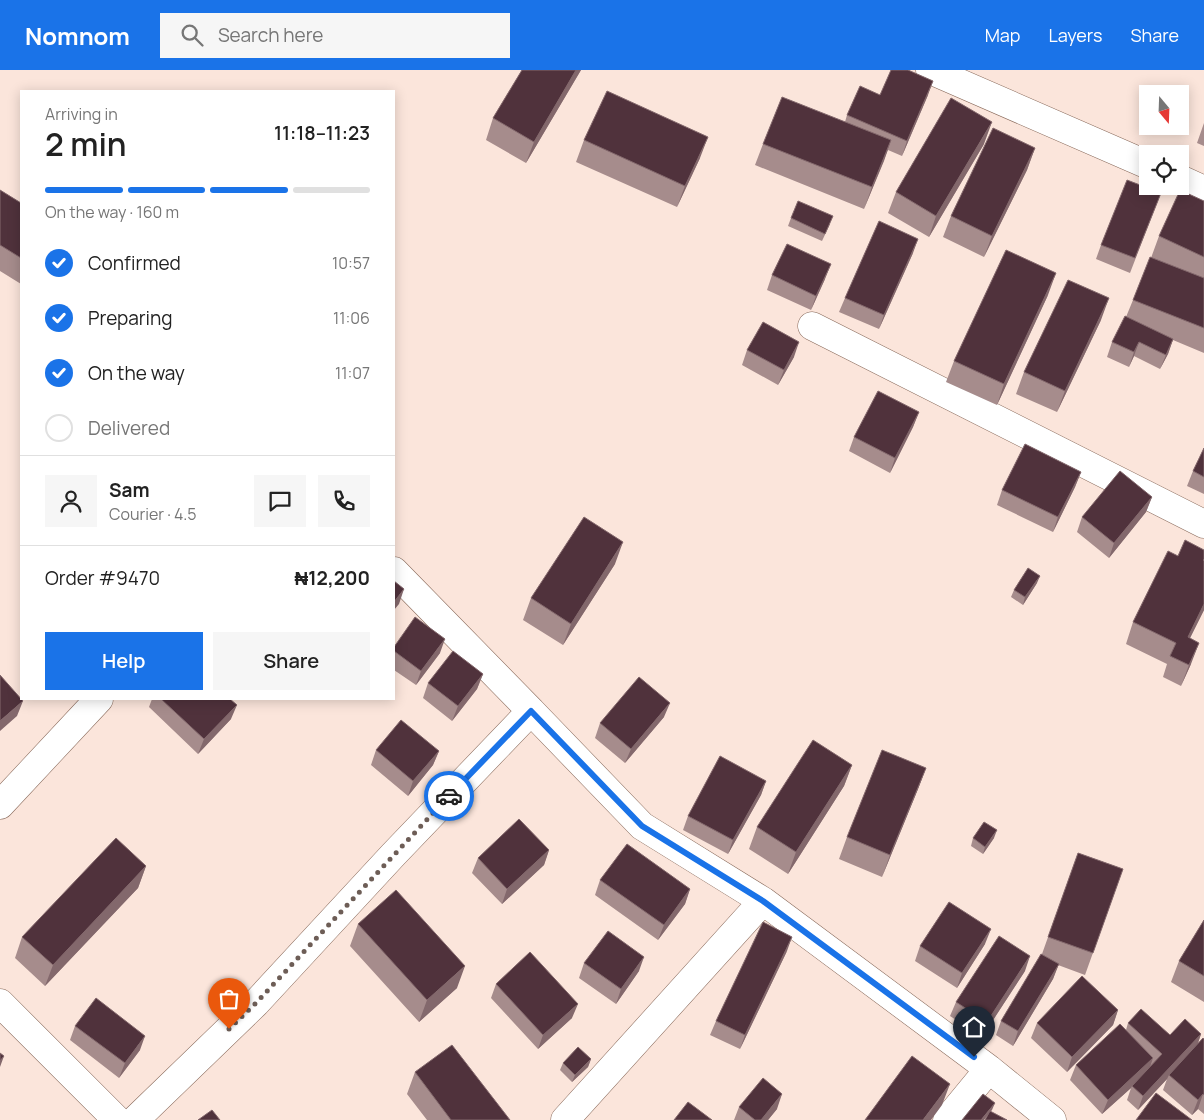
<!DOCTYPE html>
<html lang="en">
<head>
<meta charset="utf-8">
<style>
	:root { --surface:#fff; --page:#f6f6f6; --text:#222; --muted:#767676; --line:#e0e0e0; --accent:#1a73e8 }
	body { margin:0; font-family:Manrope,sans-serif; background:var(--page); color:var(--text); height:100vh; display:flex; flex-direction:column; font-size:19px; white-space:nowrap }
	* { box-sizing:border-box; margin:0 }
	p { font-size:16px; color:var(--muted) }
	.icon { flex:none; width:28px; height:28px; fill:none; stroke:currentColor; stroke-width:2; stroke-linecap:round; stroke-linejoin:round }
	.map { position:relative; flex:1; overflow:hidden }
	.sheet { position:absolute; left:20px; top:20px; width:375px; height:610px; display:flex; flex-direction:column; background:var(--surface); border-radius:0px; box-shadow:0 2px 12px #0003 }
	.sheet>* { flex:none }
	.needle { width:32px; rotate:161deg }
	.fabs { position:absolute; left:1139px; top:15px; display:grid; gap:10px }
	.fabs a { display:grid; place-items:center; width:50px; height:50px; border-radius:0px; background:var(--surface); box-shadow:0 2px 12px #0003; font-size:25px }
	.pin { position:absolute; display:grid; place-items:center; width:42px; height:42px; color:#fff; margin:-51px -21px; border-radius:50% 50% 50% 0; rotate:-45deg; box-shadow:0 0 5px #0007 }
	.pin .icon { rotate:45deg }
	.courier { position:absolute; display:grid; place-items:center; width:50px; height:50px; margin:-25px; border:4px solid #1a73e8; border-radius:50%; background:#fff; color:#222; box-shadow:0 1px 6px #0007 }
	.summary em { font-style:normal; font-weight:600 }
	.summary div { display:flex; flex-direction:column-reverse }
	.summary { display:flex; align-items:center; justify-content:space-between; height:85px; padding:0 25px }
	h1 { font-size:32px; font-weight:600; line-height:38px }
	.bar { display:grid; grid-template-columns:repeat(4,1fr); gap:8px 5px; align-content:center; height:60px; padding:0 25px }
	.bar i { height:6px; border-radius:4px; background:var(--line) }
	.bar .active { background:var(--accent) }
	.bar p { grid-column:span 4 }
	.line { display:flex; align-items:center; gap:12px; padding:0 25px; border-top:1px solid var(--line) }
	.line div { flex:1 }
	.round { display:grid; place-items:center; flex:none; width:52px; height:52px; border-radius:0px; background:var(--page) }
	ol { padding:0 25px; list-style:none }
	li { display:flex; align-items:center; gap:15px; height:55px }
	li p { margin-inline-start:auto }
	li .icon { padding:5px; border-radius:50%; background:var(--accent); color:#fff; stroke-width:4 }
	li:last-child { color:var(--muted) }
	li i { width:28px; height:28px; border:2px solid var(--line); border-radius:50% }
	.action { display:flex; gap:10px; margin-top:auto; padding:10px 25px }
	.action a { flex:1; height:58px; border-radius:0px; background:var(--accent); color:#fff; font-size:20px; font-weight:600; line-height:58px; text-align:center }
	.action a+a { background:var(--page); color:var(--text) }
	header { display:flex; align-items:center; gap:30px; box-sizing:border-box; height:70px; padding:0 25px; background:var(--accent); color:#fff }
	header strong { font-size:24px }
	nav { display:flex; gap:28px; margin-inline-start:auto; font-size:18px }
	.search { width:350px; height:45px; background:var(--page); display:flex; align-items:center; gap:12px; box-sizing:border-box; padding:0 18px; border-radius:0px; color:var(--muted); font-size:19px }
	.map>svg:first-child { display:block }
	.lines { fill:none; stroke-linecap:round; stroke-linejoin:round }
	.minor-casing { stroke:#876859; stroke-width:29 }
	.minor { stroke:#fff; stroke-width:28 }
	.wall { fill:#a68c8c }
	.shaded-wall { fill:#83686c }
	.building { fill:#50323c; stroke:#83686c }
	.done { stroke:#6d5d56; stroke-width:5; stroke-dasharray:0 9 }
	.route { stroke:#1a73e8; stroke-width:6 }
</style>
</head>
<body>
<header>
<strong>Nomnom</strong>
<div class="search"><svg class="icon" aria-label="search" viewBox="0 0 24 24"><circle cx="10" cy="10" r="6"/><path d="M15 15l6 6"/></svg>Search here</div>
<nav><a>Map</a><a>Layers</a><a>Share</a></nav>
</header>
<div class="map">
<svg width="1204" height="1050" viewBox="0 0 1204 1050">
	<rect width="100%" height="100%" fill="#fbe5db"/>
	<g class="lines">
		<defs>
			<path id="minor" d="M930,0L1148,95
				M1180,109L1204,120
				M812,256L1204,454
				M531,641L642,756L763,831
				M0,735L99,629
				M0,933L117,1050
				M135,1050L256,933L393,785L531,641L394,501
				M565,1050L763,831L989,999L1052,1050
				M947,1050L989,999"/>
		</defs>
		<use href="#minor" class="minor-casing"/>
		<use href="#minor" class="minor"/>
	</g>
	<path class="wall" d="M522,0H581L526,93L486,70L493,48Z
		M880,25H928L902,86L888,80L864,139L755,95L763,74L845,52L847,45Z
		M1204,53V76L1197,73Z
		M584,70L700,88L677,137L576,92Z
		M984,74L929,167L888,143L896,122Z
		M1035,78L1027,100L984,187L943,167L951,146Z
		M0,120L21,133V214L0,201Z
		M1161,123L1130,203L1096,189L1101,175Z
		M1204,131V283L1173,270L1168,284L1160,299L1134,286L1129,297L1107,287L1112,272L1126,247L1133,230L1151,188L1159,166Z
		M791,148L830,154L822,171L788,156Z
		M913,183L879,259L839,242L845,228Z
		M772,205L825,209L811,240L767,220Z
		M1048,225L997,335L946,312L954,291Z
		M1101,250L1057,342L1016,324L1024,302Z
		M747,280L794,287L778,315L742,295Z
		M919,342L913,357L890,403L849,381L854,367Z
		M1204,378V424L1187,416L1193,401Z
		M1081,402L1075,417L1053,462L997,435L1002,420Z
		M1152,427L1146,442L1109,488L1077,462L1082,447Z
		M1204,480V540L1190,568L1191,594L1181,616L1163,607L1167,594L1126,574L1133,552L1178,486Z
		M615,494L563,575L523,550L531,528Z
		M1037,513L1023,535L1011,527L1014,520Z
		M394,577L440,583L416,615L394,600Z
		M483,604L477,619L452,651L423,628L428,613Z
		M152,629H230L231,649L198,684L149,637Z
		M664,647L625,693L595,668L600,653Z
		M376,680L439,681L433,695L408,726L371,695Z
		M852,695L844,716L788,804L749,779L757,757Z
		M926,698L918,719L882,807L839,789L847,767Z
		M766,711L761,725L728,784L683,760L688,746Z
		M973,768H994L983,784L971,776Z
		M549,780L544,795L502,834L472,803L478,788Z
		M1078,783L1123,799L1085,905L1058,895L1053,909L1013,976L996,965L1001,951L1042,884Z
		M146,796L138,818L45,916L15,888L22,867Z
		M600,810L690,819L685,834L658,870L595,825Z
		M1204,850V932L1171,912L1179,891Z
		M358,854L457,918L419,952L350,876Z
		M985,874L957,918L915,891L920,876Z
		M787,881L740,979L710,965L716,951Z
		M584,893L639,901L616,934L579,908Z
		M1025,901L982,967L950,946L956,932Z
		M496,914L572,948L538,979L491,928Z
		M1118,940L1113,955L1067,1002L1031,968L1037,953Z
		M1128,953L1170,965L1201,964L1198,973L1204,969V1044L1198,1039L1192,1045L1163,1020L1167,1009L1138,1040L1127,1030L1131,1018L1102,1044L1070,1010L1076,995L1126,960Z
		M75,956L140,980L119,1008L70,970Z
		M591,989L588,997L572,1012L560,1000L563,993Z
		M415,1002L510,1050H427L407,1024Z
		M739,1037L777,1039L768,1050H734Z"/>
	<path class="shaded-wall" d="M576,0H581L526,93L534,72Z
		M933,11L928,25L902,86L907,71Z
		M992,52L984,74L929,167L936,146Z
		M708,67L700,88L677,137L685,116Z
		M891,70L884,91L864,139L872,117Z
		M1035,78L1027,100L984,187L992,166Z
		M918,169L913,183L879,259L884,245Z
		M831,194L825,209L811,240L816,226Z
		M1056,203L1048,225L997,335L1004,314Z
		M1109,228L1101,250L1057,342L1065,321Z
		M1173,269L1168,284L1160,299L1166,285Z
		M799,272L794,287L778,315L784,300Z
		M1139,272L1134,286L1129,297L1134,282Z
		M919,342L913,357L890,403L895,388Z
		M1081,402L1075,417L1053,462L1058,447Z
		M1152,427L1146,442L1109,488L1114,473Z
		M623,472L615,494L563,575L571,554Z
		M1040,506L1037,513L1023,535L1025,527Z
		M404,519L399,534L394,540V532Z
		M1204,534V540L1180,588L1188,567Z
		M445,569L440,583L416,615L421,601Z
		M1199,573L1191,594L1181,616L1189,595Z
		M483,604L477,619L452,651L458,636Z
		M23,631L17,646L0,661V651Z
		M670,633L664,647L625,693L631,679Z
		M237,635L231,649L198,684L204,669Z
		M439,681L433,695L408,726L413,711Z
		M852,695L844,716L788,804L796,782Z
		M926,698L918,719L882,807L890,785Z
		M766,711L761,725L728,784L733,770Z
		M997,760L994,768L983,784L985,777Z
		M549,780L544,795L502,834L507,819Z
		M146,796L138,818L45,916L53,895Z
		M690,819L685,834L658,870L664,855Z
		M991,859L985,874L957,918L962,903Z
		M792,867L787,881L740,979L745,965Z
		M1030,886L1025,901L982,967L987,952Z
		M644,887L639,901L616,934L621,919Z
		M1059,894L1053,909L1013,976L1018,961Z
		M465,896L457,918L419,952L427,930Z
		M578,934L572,948L538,979L543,965Z
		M1118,940L1113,955L1067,1002L1072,987Z
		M1201,964L1196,979L1169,1005L1167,1009L1138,1040L1143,1026Z
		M145,966L140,980L119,1008L125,993Z
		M4,986L0,997V991Z
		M1153,988L1148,1003L1132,1016L1131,1018L1102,1044L1108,1030Z
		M591,989L588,997L572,1012L575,1005Z
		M950,1014L942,1035L931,1050H923Z
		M782,1024L777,1039L768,1050H761Z
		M1203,1024L1198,1039L1192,1045L1198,1030Z
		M995,1033L992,1040L984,1050H981Z"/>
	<path class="building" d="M522,0H576L534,72L493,48Z
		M891,0H908L933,11L907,71L847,45L860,16L880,25Z
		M607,21L708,67L685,116L584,70Z
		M782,27L891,70L872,117L763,74Z
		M951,28L992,52L936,146L896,122Z
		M993,58L1035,78L992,166L951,146Z
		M1127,110L1161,123L1135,188L1101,175Z
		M0,120L21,133V188L0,175Z
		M1180,120L1204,131V187L1159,166Z
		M798,131L833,146L825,164L791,148Z
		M879,151L918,169L884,245L845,228Z
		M787,174L831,194L816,226L772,205Z
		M1006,180L1056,203L1004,314L954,291Z
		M1150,187L1204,208V258L1133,230Z
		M1068,210L1109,228L1065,321L1024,302Z
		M1125,246L1173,269L1166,285L1139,272L1134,282L1112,272Z
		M763,252L799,272L784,300L747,280Z
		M878,321L919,342L895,388L854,367Z
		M1025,374L1081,402L1058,447L1002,420Z
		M1204,378V407L1193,401Z
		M1120,401L1152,427L1114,473L1082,447Z
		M584,447L623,472L571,554L531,528Z
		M1185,470L1204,480V489L1203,490L1204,491V534L1188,567L1199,573L1189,595L1170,586L1176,573L1133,552L1168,481L1178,486Z
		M1028,498L1040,506L1025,527L1014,520Z
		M394,511L404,519L394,532Z
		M415,547L445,569L421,601L394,581V577Z
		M453,581L483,604L458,636L428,613Z
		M0,605L23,631L0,651Z
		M639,607L670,633L631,679L600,653Z
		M161,629H230L237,635L204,669Z
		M401,650L439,681L413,711L376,680Z
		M813,670L852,695L796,782L757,757Z
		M882,680L926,698L890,785L847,767Z
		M720,686L766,711L733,770L688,746Z
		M519,749L549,780L507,819L478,788Z
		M984,752L997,760L985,777L973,768Z
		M116,768L146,796L53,895L22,867Z
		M627,774L690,819L664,855L600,810Z
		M1078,783L1123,799L1093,883L1048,867Z
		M396,820L465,896L427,930L358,854Z
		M949,832L991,859L962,903L920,876Z
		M1204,850V906L1179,891Z
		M763,852L792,867L745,965L716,951Z
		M608,861L644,887L621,919L584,893Z
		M999,866L1030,886L987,952L956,932Z
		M530,882L578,934L543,965L496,914Z
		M1041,884L1059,894L1018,961L1001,951Z
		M1082,906L1118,940L1072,987L1037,953Z
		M96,928L145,966L125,993L75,956Z
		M1141,939L1170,965L1185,949L1201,964L1143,1026L1132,1016L1162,984L1128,953Z
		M1120,954L1153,988L1108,1030L1076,995Z
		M1203,968L1204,969V1025L1203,1024L1198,1030L1169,1005Z
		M452,975L510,1050H451L415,1002Z
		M578,977L591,989L575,1005L563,993Z
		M0,983L4,986L0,991Z
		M912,986L950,1014L923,1050H865Z
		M763,1008L782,1024L761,1050H755L739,1037Z
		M1156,1023L1192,1050H1136Z
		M983,1024L995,1033L981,1050H962Z
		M688,1032L712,1050H674Z
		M212,1040L220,1050H198Z
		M990,1041L1007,1050H985Z"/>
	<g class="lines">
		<path class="done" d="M229,959L256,933L449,726"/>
		<path class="route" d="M449,726L531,641L642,756L763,831L974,987"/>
	</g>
</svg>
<div class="fabs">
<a><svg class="needle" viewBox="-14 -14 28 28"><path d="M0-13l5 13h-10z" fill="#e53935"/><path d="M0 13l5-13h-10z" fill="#767676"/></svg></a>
<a><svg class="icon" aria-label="locate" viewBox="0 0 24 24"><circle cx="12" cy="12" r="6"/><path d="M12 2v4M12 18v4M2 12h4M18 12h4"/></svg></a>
</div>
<div class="pin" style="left:229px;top:959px;background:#ea580c"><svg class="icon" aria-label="bag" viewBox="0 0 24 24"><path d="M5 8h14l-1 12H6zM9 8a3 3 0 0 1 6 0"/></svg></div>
<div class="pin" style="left:974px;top:987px;background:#1f2937"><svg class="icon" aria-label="home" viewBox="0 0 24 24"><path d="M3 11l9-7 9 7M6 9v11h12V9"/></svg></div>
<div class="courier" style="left:449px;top:726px"><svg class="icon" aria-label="car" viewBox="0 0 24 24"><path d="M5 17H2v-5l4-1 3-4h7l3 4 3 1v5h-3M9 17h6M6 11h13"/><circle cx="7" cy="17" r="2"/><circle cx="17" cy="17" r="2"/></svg></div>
<section class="sheet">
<div class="summary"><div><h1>2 min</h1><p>Arriving in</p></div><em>11:18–11:23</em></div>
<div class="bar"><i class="active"></i><i class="active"></i><i class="active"></i><i></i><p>On the way · 160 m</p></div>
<ol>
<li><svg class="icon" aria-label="check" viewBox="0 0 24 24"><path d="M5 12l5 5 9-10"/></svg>Confirmed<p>10:57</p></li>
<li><svg class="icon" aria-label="check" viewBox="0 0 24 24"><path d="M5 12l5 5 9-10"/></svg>Preparing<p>11:06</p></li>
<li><svg class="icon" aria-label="check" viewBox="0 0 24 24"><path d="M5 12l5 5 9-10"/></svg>On the way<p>11:07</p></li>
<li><i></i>Delivered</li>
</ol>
<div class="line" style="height:90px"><a class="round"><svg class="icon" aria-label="person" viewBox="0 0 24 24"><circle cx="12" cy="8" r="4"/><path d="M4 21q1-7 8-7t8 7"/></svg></a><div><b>Sam</b><p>Courier · 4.5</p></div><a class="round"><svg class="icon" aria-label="chat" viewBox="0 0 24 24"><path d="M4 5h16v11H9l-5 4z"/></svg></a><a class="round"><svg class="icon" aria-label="phone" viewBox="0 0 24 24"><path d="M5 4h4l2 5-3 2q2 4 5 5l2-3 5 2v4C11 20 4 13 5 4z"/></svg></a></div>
<div class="line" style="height:65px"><div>Order #9470</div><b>₦12,200</b></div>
<div class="action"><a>Help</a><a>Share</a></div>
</section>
</div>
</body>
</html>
